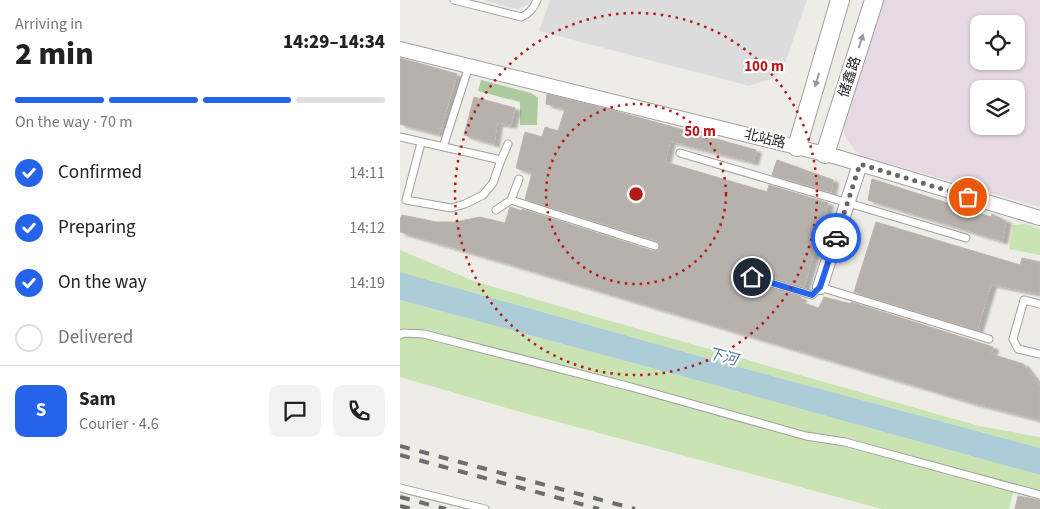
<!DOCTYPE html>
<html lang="en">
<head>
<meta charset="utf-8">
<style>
	:root { --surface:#fff; --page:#f2f2f2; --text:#222; --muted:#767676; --line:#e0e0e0; --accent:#2563eb }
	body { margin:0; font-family:"Source Sans 3","Noto Sans SC",sans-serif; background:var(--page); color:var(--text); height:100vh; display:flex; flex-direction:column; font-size:19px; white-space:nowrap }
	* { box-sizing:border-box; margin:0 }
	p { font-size:16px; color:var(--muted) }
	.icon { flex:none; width:28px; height:28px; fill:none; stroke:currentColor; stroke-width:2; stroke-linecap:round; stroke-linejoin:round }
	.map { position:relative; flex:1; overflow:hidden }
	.sheet { display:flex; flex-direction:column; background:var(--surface); width:400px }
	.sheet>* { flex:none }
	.tools { position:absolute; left:570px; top:15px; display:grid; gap:10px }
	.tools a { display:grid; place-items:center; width:55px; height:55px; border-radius:10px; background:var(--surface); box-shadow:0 1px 4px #0004; font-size:25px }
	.pin { position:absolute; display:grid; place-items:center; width:42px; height:42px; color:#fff; margin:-21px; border:2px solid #fff; border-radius:50%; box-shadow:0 1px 5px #0007 }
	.courier { position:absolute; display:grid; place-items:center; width:50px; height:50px; margin:-25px; border:4px solid #2563eb; border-radius:50%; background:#fff; color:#222; box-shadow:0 1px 6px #0007 }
	.summary em { font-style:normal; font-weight:800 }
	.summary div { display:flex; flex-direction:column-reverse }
	.summary { display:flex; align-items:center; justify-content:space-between; height:85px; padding:0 15px }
	h1 { font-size:32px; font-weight:800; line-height:38px }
	.bar { display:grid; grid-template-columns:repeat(4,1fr); gap:8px 5px; align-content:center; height:60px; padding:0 15px }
	.bar i { height:6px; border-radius:4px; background:var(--line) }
	.bar .selected { background:var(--accent) }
	.bar p { grid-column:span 4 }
	.line { display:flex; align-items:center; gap:12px; padding:0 15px; border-top:1px solid var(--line) }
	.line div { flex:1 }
	.round { display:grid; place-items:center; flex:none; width:52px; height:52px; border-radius:10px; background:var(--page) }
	ol { padding:0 15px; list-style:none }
	li { display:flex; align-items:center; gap:15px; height:55px }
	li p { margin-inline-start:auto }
	li .icon { padding:5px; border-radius:50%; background:var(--accent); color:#fff; stroke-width:4 }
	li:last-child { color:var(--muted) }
	li i { width:28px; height:28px; border:2px solid var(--line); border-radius:50% }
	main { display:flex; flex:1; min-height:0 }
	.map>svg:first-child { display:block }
	.residential { fill:#dddcdc }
	.industrial { fill:#e7d9e4; fill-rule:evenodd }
	.grass { fill:#cae3b2 }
	.forest { fill:#acc9a0 }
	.water { fill:#accdd7 }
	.building { fill:#b7b1ac; stroke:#beb3aa; filter:url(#shadow) }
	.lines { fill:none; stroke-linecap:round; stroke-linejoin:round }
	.service-casing { stroke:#a0a0a0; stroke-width:9 }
	.minor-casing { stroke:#a0a0a0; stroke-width:16 }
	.tertiary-casing { stroke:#a0a0a0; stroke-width:20 }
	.service { stroke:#fff; stroke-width:7 }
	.minor { stroke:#fff; stroke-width:14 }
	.tertiary { stroke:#fff; stroke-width:18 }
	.rail { stroke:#6d6d6d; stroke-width:4; stroke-dasharray:10 10; stroke-linecap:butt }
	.oneway { fill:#9a9a9a }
	.done { stroke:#676765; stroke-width:5; stroke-dasharray:0 9 }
	.route { stroke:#2563eb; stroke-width:6 }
	.ring { fill:none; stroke:#b61818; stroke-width:2.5; stroke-dasharray:2.5 5 }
	.labels { text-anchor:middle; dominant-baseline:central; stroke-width:4.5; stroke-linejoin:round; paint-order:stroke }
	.street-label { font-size:14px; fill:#1f1f1f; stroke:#fff }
	.water-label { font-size:15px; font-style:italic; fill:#53789d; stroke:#fff }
	.centre { fill:#b61818; stroke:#fff; stroke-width:2.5 }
	.ring-label { font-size:15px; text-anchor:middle; font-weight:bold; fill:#b61818; stroke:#fff; stroke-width:4.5; stroke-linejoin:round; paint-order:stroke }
</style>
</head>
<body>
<main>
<section class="sheet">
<div class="summary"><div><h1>2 min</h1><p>Arriving in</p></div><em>14:29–14:34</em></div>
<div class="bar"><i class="selected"></i><i class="selected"></i><i class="selected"></i><i></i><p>On the way · 70 m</p></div>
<ol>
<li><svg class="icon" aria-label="check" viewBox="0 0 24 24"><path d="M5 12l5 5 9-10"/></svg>Confirmed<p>14:11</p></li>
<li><svg class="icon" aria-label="check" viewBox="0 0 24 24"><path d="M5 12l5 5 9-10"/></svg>Preparing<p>14:12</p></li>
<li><svg class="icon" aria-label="check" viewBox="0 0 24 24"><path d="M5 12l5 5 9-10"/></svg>On the way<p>14:19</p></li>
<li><i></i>Delivered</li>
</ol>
<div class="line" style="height:90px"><b class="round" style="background:var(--accent);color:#fff">S</b><div><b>Sam</b><p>Courier · 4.6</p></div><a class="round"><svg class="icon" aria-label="chat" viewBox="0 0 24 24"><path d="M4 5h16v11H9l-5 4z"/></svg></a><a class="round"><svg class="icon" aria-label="phone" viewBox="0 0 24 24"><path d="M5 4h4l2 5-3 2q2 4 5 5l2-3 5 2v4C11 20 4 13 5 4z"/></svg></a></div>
</section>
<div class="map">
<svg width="640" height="509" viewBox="0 0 640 509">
	<defs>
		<filter id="shadow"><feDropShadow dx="5.5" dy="3" stdDeviation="1" flood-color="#0004"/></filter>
	</defs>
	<rect width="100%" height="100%" fill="#eeece6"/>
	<path class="residential" d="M83,0H132L131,3L118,9Z
		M150,0H407L385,63L376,77L349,86L139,31Z"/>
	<path class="industrial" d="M473,0H640V207L462,156L454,150L444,134V109ZM579,24H616V61H579ZM579,89H616V126H579Z"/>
	<path class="grass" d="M625,224L640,229V255L609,249L613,225Z
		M0,250L74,281L179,312L579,426L640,437V448L324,363L0,272Z
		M0,300L296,380L640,475V500L613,493L609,509H482L117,411L0,377Z"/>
	<path class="forest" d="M81,80L131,93L138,98L137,125H120V102L78,91Z"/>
	<path class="water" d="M0,272L324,363L640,448V475L296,380L0,300Z"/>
	<path class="building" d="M0,58L57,74L39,134L0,124Z
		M147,94L215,111L356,150L353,162L270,141L265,162L367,192L369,185L428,203L404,287L353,272L347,275L349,281L401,297L400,302L419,308L424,297L451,304V302L593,347L591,354L623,364L640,386V420L574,403L93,259L0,232V219L2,215L36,222H55L80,217L105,223L110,207L122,211V209L253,251L259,250L260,244L257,241L125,199L132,173L116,168L125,132L142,137L145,127L158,131L165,109L146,104Z
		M74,97L115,108L111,125L97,123L94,144L64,135Z
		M377,160L433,180L431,192L372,175Z
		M472,179L591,217L592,214L606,221L602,241L468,200Z
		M476,222L620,265L622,258L640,262V294L591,284L577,330L454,292Z
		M618,496L640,500V509H615Z"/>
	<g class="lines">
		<defs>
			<path id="service" d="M54,0L121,17C129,14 134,8 137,0
				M0,137L101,160L93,183L83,195L65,204L51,208L6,200L21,143
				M43,147L69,66
				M280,153L566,238
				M101,160L108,144
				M111,200L119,179
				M96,210L111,200L255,246
				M352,277L412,295L420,287L589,339
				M640,304L624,300L613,339L618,349L640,354
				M0,335L3,333L24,334L231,387L406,436L445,442L640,495
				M0,488L85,509"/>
			<path id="minor" d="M0,49L437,157L640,218
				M420,287L460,164"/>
			<path id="tertiary" d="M397,147L440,0
				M425,154L474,0"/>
		</defs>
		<use href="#service" class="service-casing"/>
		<use href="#minor" class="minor-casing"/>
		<use href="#tertiary" class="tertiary-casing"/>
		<use href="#service" class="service"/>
		<use href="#minor" class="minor"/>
		<use href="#tertiary" class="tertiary"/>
		<path class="rail" d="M0,446L235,509
			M0,455L199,509
			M0,497L46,509
			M0,506L12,509"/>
	</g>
	<defs><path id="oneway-solid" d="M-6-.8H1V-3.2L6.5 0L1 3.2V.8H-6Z" transform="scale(1.25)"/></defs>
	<g class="oneway">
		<use href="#oneway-solid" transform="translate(461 41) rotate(-72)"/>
		<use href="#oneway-solid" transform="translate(417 80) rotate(106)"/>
	</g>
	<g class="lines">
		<path class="done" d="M436,238L460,164L568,197"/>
		<path class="route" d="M352,277L412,295L420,287L436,238"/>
	</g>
	<g class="ring">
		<circle cx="236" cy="194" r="90"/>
		<circle cx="236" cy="194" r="181"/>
	</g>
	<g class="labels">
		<g class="street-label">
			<text transform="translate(450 77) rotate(-72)">储鑫路</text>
			<text transform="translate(365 139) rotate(14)">北站路</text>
		</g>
		<g class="water-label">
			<text transform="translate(323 357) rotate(15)">下河</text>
		</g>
	</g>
	<circle cx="236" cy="194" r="8" class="centre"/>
	<g class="ring-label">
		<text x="364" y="71">100 m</text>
		<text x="300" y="136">50 m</text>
	</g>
</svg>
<div class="tools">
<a><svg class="icon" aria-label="locate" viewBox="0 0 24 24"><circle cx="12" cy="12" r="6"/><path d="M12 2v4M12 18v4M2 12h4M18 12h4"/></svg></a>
<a><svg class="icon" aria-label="layers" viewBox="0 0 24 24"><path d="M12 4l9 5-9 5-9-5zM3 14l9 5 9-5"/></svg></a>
</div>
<div class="pin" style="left:568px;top:197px;background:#ea580c"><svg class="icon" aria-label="bag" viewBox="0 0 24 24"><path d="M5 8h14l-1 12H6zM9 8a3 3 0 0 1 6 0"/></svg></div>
<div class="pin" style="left:352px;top:277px;background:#1f2937"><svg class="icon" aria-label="home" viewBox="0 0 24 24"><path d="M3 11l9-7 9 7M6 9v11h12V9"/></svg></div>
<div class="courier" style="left:436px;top:238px"><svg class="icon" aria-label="car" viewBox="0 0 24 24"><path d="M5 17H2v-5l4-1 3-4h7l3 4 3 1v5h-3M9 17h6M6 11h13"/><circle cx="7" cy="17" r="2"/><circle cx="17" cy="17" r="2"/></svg></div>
</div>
</main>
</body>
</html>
